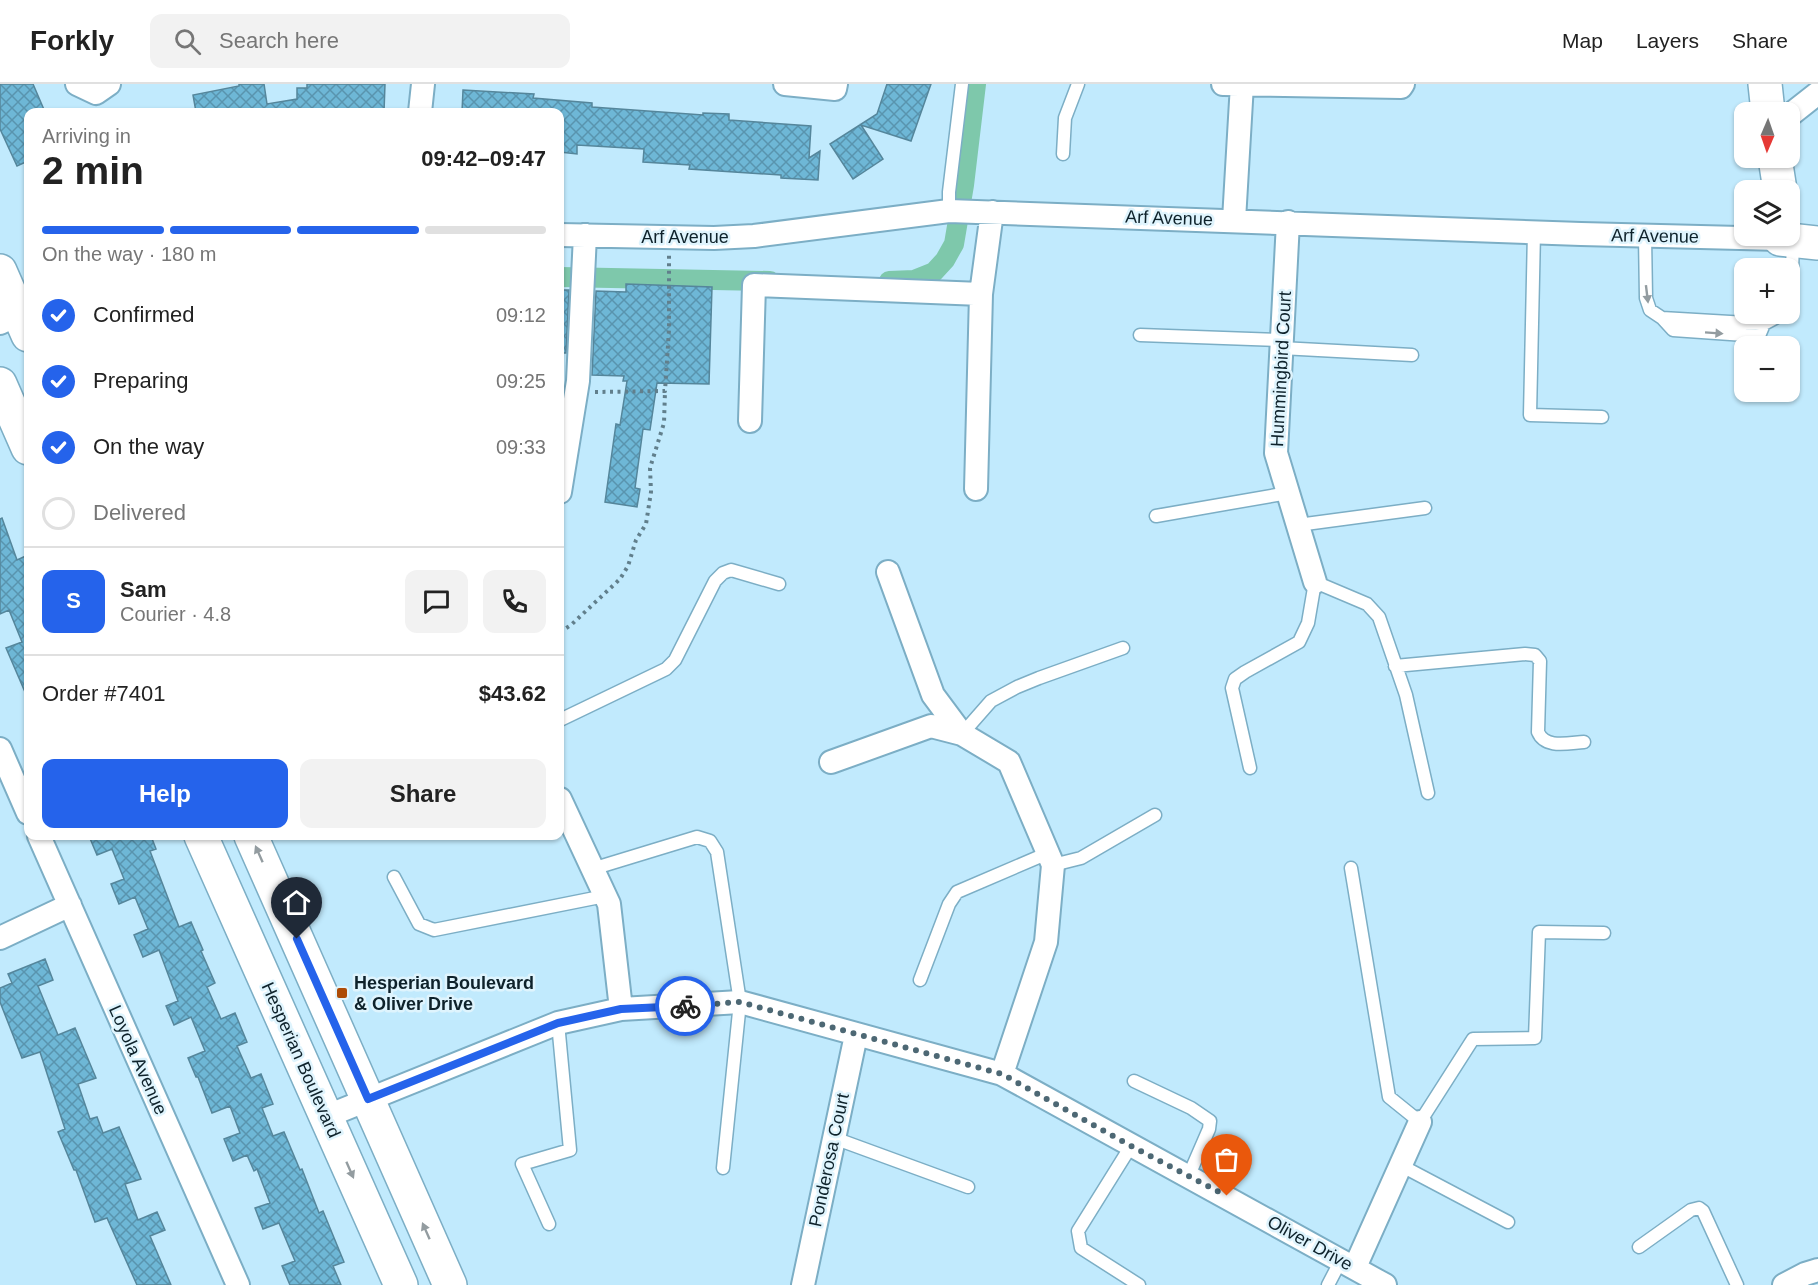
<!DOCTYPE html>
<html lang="en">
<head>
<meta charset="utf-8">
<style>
	:root { --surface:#fff; --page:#f2f2f2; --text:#222; --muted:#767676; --line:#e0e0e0; --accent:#2563eb }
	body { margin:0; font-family:Arial,sans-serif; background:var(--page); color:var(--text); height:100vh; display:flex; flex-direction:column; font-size:22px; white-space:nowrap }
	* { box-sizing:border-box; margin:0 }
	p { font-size:20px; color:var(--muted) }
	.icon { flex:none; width:33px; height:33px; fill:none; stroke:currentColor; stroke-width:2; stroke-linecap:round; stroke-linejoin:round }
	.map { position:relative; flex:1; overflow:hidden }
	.panel { position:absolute; left:24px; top:24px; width:540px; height:732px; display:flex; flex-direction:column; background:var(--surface); border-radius:12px; box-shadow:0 2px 4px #0004 }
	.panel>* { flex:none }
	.needle { width:39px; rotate:182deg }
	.fabs { position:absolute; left:1734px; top:18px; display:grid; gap:12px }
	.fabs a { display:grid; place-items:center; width:66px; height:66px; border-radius:12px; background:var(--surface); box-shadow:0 2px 4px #0004; font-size:30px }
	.pin { position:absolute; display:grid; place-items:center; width:51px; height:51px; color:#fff; margin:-62px -26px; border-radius:50% 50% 50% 0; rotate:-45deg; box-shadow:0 0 6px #0007 }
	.pin .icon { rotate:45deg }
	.courier { position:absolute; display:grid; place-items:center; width:60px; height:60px; margin:-30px; border:4px solid #2563eb; border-radius:50%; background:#fff; color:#222; box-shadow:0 2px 8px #0007 }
	.head em { font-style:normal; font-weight:600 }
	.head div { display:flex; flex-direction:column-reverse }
	.head { display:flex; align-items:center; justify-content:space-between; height:102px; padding:0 18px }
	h1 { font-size:39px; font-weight:600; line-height:45px }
	.bar { display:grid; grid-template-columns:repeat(4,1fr); gap:9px 6px; align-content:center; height:72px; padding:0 18px }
	.bar i { height:8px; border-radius:4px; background:var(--line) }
	.bar .active { background:var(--accent) }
	.bar p { grid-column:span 4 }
	.line { display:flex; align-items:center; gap:15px; padding:0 18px; border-top:2px solid var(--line) }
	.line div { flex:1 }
	.round { display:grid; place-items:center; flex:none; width:63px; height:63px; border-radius:12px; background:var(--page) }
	ol { padding:0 18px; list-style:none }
	li { display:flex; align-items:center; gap:18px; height:66px }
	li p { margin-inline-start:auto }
	li .icon { padding:6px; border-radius:50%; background:var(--accent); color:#fff; stroke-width:4 }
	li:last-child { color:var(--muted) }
	li i { width:33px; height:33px; border:3px solid var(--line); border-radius:50% }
	.action { display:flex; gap:12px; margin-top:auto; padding:12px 18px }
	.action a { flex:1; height:69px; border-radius:12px; background:var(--accent); color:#fff; font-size:24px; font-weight:600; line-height:69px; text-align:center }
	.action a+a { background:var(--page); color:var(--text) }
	header { display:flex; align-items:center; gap:36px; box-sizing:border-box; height:84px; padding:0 30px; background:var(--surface); border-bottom:2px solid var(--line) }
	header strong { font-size:28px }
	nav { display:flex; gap:33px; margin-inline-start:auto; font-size:21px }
	.search { width:420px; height:54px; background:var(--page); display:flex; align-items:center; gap:15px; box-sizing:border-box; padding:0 21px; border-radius:12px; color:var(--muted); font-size:22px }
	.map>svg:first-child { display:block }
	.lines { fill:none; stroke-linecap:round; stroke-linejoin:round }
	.canal { stroke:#7ec8ab; stroke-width:20 }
	.building { fill:url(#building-cross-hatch); stroke:#55869b; stroke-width:1.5 }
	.lane-casing { stroke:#7caec5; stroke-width:15 }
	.street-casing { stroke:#7caec5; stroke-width:26 }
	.secondary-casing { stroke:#7caec5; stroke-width:36 }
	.primary-casing { stroke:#7caec5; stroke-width:36 }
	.path { stroke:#617f8c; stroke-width:4; stroke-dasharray:3 4.5; stroke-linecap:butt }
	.lane { stroke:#fff; stroke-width:12 }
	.street { stroke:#fff; stroke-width:22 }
	.secondary { stroke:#fff; stroke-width:33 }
	.primary { stroke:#fff; stroke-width:33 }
	.oneway { fill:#939ca0 }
	.done { stroke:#4d6874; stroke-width:6; stroke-dasharray:0 10.8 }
	.route { stroke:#2563eb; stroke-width:8 }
	.poi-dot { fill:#ad4c07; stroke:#dff4fd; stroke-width:2 }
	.labels { text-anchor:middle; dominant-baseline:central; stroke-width:5; stroke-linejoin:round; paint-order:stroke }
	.street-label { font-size:18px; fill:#0e222b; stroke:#dff4fd }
	.poi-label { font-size:18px; font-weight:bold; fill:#0e222b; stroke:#dff4fd; text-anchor:start }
</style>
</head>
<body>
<header>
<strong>Forkly</strong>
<div class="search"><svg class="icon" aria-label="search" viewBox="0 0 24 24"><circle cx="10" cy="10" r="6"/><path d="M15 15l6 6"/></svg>Search here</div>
<nav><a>Map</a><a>Layers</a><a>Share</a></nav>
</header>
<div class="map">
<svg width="1818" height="1201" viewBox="0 0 1818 1201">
	<defs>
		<pattern id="building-cross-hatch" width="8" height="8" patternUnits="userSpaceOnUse" patternTransform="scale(1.5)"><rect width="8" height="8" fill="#6eb7d6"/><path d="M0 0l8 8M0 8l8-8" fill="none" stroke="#5994ae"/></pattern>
	</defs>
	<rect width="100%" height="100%" fill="#c1eafd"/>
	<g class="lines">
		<path class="canal" d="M560,193L770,197
			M889,197L914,196L934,188L945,176L954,160L964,101L976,0"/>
	</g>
	<path class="building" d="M0,0H33L45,28H28V77L17,82L0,45Z
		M239,0H264L267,20L297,15V4H307V0H385L384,28H196L193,11L239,2Z
		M887,0H931L911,57L861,41L883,75L853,95L830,60L877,30Z
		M463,6L534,10L533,14L592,19V23L703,31V29L729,30V36L811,42L809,74L820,67L818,96L781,94V91L689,85L690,81L643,78L644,65L577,61V70L560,68V28H462Z
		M626,200L712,203L709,300L657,299L650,346L643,345L635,404L640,405L637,423L605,418L616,340L620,341L627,297H623L624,292L592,291L596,207L626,208Z
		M560,206H569L566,269H560Z
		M2,434L17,476L28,471V615L6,564L22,558L9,526L0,530V435Z
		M89,752H151L156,765L150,767L179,843L191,838L203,866L201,867L215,899L207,903L221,935L235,929L247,958L237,962L251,994L261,990L273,1020L262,1024L273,1052L284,1048L300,1086L302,1085L319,1129L323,1127L344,1178L333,1182L341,1201H290L282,1182L295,1177L279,1139L263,1145L255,1124L270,1119L257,1085L254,1087L247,1071L233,1077L224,1055L240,1049L230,1022L212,1029L198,993H196L188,974L205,967L191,933L174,941L166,922L178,917L159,866L143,873L134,851L148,845L135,813L119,820L111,800L124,795L112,765L97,771Z
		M45,875L53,896L38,902L58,951L75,944L96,994L78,1000L90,1035L97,1033L103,1049L119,1043L141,1095L125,1100L138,1136L157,1128L165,1146L150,1152L171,1201H137L107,1134L95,1138L76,1086H74L58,1048L65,1045L40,968L22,974L0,918V904L12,899L8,890Z"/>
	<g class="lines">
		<defs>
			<path id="lane" d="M1063,70L1065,34L1078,0
				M949,127V108L962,0
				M1534,148L1530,331L1602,333
				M1645,152L1646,214L1650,226L1662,234L1764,240L1783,230
				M1790,220L1791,218L1793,157
				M1662,234L1673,246L1759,252L1764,240
				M1140,251L1282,256
				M1281,264L1412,271
				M1156,432L1288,409
				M1298,441L1425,424
				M1395,582L1525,570L1535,571L1540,577L1538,648C1545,665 1568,659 1584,658
				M560,636L666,585L675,576L715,497L723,489L731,486L779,500
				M962,650L991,617L1017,603L1039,594L1123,564
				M1250,684L1232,604L1235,595L1245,588L1299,558L1308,539L1315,498L1367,520L1379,533L1406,611L1428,709
				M1053,781L1081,774L1155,731
				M1351,784L1389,1013L1420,1038L1473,955L1535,954L1539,848L1604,849
				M592,785L697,753L710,757L717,768L740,918L723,1084
				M394,793L419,840L434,846L605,812
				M920,896L949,820L957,808L1048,769
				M1134,997L1191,1024L1210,1037L1209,1045L1189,1091
				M834,1054L968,1103
				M1131,1062L1078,1147L1081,1164L1139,1201
				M1400,1081L1508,1138
				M549,1140L522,1080L570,1066L558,939
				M1639,1163L1691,1126L1699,1124L1703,1127L1737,1201
				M1328,1201L1341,1176"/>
			<path id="street" d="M77,0L96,9L109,0
				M785,0L835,5L836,0
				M1223,0L1401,3L1403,0
				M420,28L423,0
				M1790,31L1818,9
				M1234,136L1242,0
				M1288,138L1276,369L1315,498
				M560,151L714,154L754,152L949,127L1581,150L1780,155
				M0,239L28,226
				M750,337L754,201L981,210
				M976,405L981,210L992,128
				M560,408L578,297L585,151
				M888,488L933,611L962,650
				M0,665L28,729
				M831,678L931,642L962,650L1009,678L1053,781L1046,858L1002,990
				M560,715L609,820L621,925
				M39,752L238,1201
				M0,854L70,821
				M325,1033L558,939L621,925L740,918L1002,990L1385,1201
				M1355,1183L1420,1038
				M803,1201L856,951
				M1784,1201L1805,1190L1818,1186"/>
			<path id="secondary" d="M1765,0L1768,28
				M1775,74L1780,106
				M1780,152V155L1818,159"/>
			<path id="primary" d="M0,187L28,251
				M0,300L28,364
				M201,752L401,1201
				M251,752L450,1201"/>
		</defs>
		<use href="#lane" class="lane-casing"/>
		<use href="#street" class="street-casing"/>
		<use href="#secondary" class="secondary-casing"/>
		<use href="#primary" class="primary-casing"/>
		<path class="path" d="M595,308L665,307L669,246V171
			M560,548L571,541L620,495L628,482L636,456L646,440L651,408L650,384L664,339L665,307"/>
		<use href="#lane" class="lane"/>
		<use href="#street" class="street"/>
		<use href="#secondary" class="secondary"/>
		<use href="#primary" class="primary"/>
	</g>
	<defs><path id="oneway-solid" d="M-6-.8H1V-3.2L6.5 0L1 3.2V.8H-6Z" transform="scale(1.5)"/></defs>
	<g class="oneway">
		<use href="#oneway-solid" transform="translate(1647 210) rotate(83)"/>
		<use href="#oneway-solid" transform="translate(1714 249) rotate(4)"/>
		<use href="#oneway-solid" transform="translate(259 770) rotate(-114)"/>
		<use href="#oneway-solid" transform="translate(350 1086) rotate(66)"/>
		<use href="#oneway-solid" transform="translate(426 1147) rotate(-114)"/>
	</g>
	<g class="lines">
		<path class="done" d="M685,922L740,918L1002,990L1131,1062L1227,1112"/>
		<path class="route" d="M297,855L368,1015L558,939L621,925L685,922"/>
	</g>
	<rect class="poi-dot" x="336" y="903" width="12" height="12" rx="3"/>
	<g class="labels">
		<g class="street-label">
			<text transform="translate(1169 134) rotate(2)">Arf Avenue</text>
			<text transform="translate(1655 152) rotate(1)">Arf Avenue</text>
			<text x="685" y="153">Arf Avenue</text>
			<text transform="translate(1281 285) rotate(-87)">Hummingbird Court</text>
			<text transform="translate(138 976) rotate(66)">Loyola Avenue</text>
			<text transform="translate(301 976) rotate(66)">Hesperian Boulevard</text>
			<text transform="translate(829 1076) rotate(-78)">Ponderosa Court</text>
			<text transform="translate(1310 1159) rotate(29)">Oliver Drive</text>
		</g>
		<g class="poi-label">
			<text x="354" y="899">Hesperian Boulevard<tspan x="354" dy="21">&amp; Oliver Drive</tspan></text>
		</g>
	</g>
</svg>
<div class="fabs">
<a><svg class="needle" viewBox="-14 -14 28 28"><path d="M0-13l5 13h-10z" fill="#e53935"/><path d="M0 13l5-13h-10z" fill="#767676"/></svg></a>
<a><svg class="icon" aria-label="layers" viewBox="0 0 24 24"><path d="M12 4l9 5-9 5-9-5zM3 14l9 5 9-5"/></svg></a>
<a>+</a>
<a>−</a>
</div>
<div class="pin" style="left:1227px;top:1112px;background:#ea580c"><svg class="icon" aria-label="bag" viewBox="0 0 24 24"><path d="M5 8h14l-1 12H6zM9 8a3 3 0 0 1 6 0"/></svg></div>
<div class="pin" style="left:297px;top:855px;background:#1f2937"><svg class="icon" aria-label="home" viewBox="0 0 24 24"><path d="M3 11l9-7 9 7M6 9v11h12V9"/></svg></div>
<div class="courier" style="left:685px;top:922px"><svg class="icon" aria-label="bike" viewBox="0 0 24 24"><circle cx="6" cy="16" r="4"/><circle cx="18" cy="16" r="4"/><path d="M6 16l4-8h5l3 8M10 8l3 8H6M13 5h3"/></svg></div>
<section class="panel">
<div class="head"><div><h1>2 min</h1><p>Arriving in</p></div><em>09:42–09:47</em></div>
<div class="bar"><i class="active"></i><i class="active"></i><i class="active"></i><i></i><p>On the way · 180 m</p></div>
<ol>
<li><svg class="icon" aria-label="check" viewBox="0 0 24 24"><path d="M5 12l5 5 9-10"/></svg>Confirmed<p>09:12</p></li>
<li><svg class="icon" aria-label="check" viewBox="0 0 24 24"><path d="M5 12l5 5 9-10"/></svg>Preparing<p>09:25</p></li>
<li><svg class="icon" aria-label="check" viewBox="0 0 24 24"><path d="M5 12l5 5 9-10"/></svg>On the way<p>09:33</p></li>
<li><i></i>Delivered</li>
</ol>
<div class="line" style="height:108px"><b class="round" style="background:var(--accent);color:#fff">S</b><div><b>Sam</b><p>Courier · 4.8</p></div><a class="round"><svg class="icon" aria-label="chat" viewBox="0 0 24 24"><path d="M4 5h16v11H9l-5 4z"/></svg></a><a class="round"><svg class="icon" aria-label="phone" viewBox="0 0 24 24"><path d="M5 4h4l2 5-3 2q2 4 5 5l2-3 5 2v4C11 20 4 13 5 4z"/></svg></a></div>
<div class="line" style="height:78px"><div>Order #7401</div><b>$43.62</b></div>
<div class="action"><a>Help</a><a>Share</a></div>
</section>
</div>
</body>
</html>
